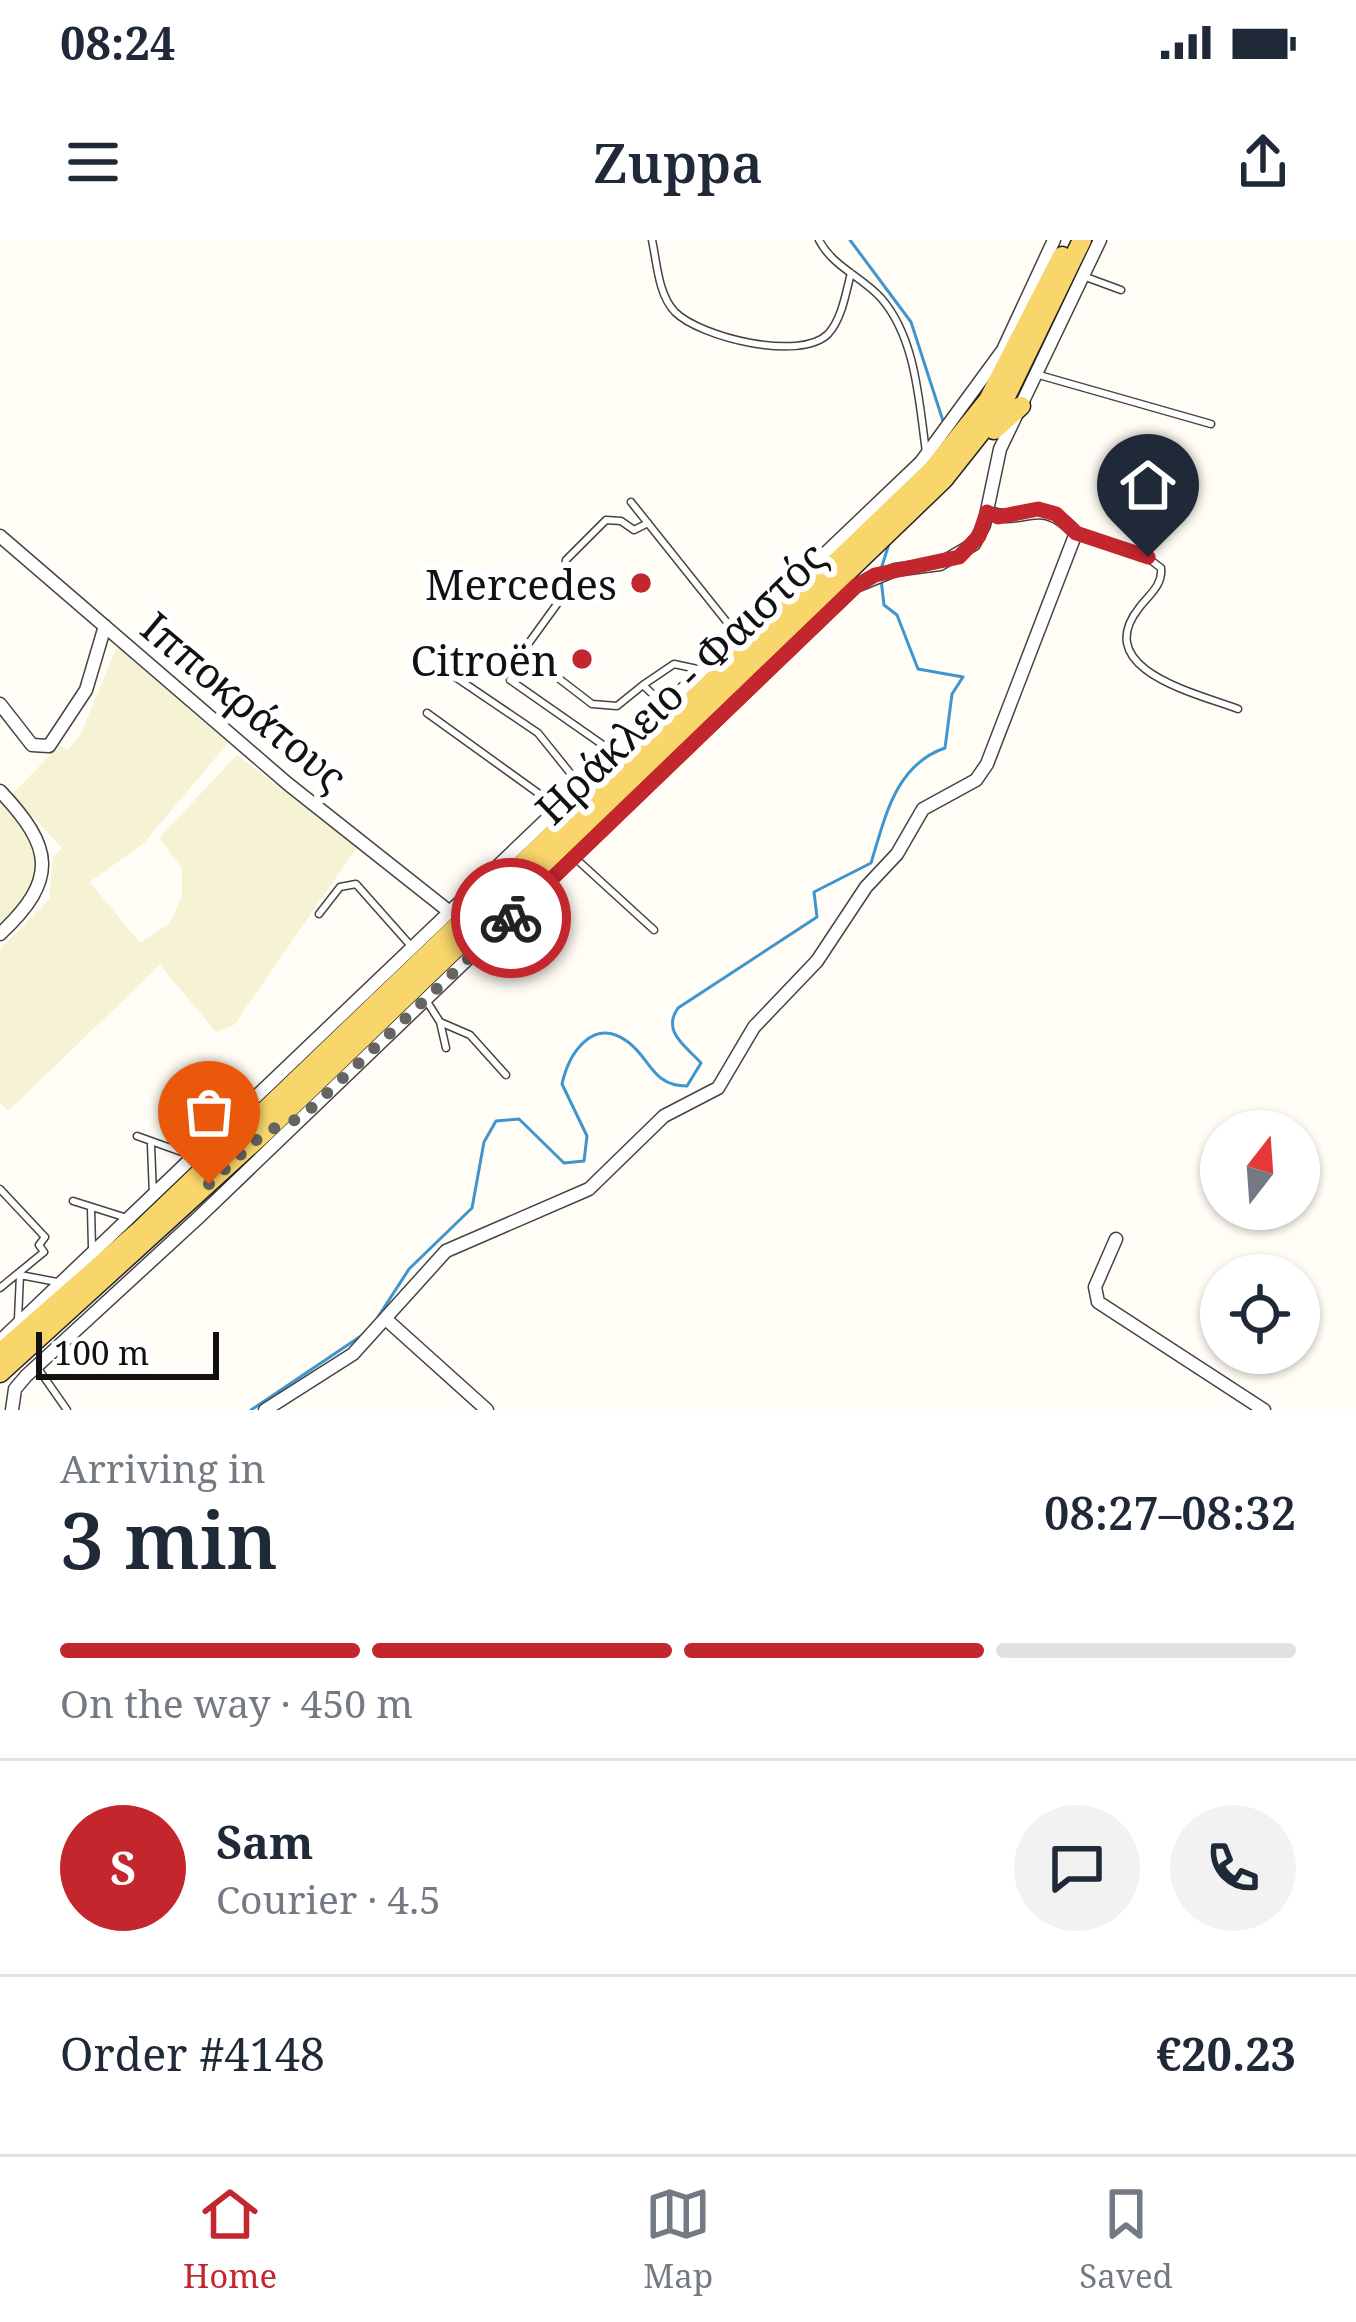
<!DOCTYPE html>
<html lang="en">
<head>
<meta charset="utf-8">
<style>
	:root { --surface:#fff; --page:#f2f2f3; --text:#1f2937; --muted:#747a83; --line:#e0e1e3; --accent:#c4262e }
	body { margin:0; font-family:"Noto Serif",serif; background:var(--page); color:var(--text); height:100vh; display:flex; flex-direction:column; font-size:45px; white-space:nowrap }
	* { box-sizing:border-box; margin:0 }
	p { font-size:39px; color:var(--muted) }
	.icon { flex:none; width:66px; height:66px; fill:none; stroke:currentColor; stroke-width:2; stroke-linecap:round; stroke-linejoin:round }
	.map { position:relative; height:1170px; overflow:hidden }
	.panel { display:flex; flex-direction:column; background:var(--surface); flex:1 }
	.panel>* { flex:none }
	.needle { width:78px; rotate:17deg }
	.tools { position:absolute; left:1200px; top:870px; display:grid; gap:24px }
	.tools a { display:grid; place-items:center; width:120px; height:120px; border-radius:50%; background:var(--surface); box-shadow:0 3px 9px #0004; font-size:60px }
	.scale { position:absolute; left:36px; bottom:30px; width:183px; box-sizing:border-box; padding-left:12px; border:6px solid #111; border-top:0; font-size:33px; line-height:42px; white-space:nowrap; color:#111; -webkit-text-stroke:9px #fff; paint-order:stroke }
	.pin { position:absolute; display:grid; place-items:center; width:102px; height:102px; color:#fff; margin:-123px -51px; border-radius:50% 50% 50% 0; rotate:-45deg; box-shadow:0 0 12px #0007 }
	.pin .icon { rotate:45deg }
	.courier { position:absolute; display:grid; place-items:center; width:120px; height:120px; margin:-60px; border:9px solid #c4262e; border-radius:50%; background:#fff; color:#222; box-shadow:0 3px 15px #0007 }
	.overview em { font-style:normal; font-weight:600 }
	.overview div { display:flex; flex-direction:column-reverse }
	.overview { display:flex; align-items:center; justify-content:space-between; height:204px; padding:0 60px }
	h1 { font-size:78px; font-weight:600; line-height:90px }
	.bar { display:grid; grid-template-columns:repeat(4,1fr); gap:18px 12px; align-content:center; height:144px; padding:0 60px }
	.bar i { height:15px; border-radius:9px; background:var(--line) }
	.bar .current { background:var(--accent) }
	.bar p { grid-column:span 4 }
	.line { display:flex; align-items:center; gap:30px; padding:0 60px; border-top:3px solid var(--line) }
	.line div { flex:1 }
	.round { display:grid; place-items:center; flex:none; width:126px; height:126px; border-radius:63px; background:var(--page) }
	.status { display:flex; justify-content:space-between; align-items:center; height:84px; padding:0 60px; background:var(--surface); direction:ltr }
	.status svg { height:33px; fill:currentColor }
	header { display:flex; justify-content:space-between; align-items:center; height:156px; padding:0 60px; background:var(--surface); font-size:54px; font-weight:600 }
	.menu { display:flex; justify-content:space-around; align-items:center; height:168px; border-top:3px solid var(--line); background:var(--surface); font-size:33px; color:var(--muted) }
	.menu a { display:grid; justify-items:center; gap:6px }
	.menu .current { color:var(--accent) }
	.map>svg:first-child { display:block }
	.farmland { fill:#f6f3d4 }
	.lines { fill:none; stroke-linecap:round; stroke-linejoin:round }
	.stream { stroke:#3f96cf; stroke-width:3 }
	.lane-casing { stroke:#444; stroke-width:9 }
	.street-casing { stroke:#444; stroke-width:15 }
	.primary-casing { stroke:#222; stroke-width:21 }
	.lane { stroke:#fff; stroke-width:6 }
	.street { stroke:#fff; stroke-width:12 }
	.primary { stroke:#f9d66b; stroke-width:18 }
	.done { stroke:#646461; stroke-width:12; stroke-dasharray:0 21.6 }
	.route { stroke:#c4262e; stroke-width:15 }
	.poi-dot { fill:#c4262e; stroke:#fff; stroke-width:4.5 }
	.labels { text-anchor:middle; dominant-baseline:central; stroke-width:12; stroke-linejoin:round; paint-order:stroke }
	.poi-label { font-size:42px; fill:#111; stroke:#fff; text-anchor:end }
	.street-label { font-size:42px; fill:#111; stroke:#fff }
</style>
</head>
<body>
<div class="status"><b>08:24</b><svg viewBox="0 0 49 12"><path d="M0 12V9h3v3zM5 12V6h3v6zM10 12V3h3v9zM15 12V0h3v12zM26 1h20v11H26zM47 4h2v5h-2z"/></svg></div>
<header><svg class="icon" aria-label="menu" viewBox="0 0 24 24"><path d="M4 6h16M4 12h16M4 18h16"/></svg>Zuppa<svg class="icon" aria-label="share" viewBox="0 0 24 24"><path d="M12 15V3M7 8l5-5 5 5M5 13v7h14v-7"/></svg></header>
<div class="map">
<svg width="1356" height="1170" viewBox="0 0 1356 1170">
	<rect width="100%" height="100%" fill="#fffdf5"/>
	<path class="farmland" d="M117,407L228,503L144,603L90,642L140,703L170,683L182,656V629L159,598L237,515L357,607L234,785L216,792L160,725L8,871L0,862V709L49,660L53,617L62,608L12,554L60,505L68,510L81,493Z
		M0,560L23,584L36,624L30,654L0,685Z"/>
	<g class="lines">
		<path class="stream" d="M850,0L911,82L944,184
			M926,268L953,241
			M881,329L889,304
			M378,1077L409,1029L472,968L484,902L496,881L519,879L564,923L584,921L587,896L562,844C569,813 593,776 628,802C651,819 652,846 687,846L701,823C687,807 661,792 678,768L817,677L814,652L871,623C885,578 895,525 945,508L952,454L963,437L918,429L897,375L884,365L881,339
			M251,1170L364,1094"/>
		<defs>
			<path id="lane" d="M652,0C657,23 658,54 675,72C700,97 800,122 828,94C842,79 846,52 851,33
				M819,0C832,26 862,37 881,58C916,98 919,162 926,212
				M1083,36L1121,50
				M1039,135L1211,184
				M631,262L738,396
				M648,283L634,290L621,281L606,280L566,320L560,360L523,411L592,464L617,466L643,445L665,466
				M1076,293L1144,315L1161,328C1163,345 1149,355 1139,368C1090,430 1199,454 1238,469
				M445,430L538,493L579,544
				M510,440L613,512
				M643,445L674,424L702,430
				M427,473L556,566
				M574,617L654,690
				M319,674L340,647L356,644L411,706
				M426,760L440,782L470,795L506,835
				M440,782L446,808
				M221,890L199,862L204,842L251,856
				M137,896L193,916
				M151,905L153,955
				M0,949L45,997L39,1005L44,1012L0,1048
				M73,961L127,978
				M91,969L92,1007
				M20,1035L57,1042
				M18,1079L20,1035
				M37,1127L67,1170"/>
			<path id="street" d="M0,296L288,544L451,673
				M0,464L32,505L49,506L86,450L105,386
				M0,551C53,607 59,639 0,694
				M1116,999L1095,1047L1098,1062L1264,1170
				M388,1081L487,1170
				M0,1101L921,222L1003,110L1054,0
				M12,1170L15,1149L26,1136L199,977L856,346L895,330L940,324L974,304L984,285L1000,209L1100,0
				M265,1170L353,1114L446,1011L589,949L664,876L718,848L754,787L817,721L866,647L897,614L923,569L976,540L987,524L1076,293C1038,252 1023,287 987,272"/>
			<path id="primary" d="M994,190L1021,166
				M0,1113L140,990L932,230L988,160L1062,16
				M0,1133L265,892L944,239L1001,167L1082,0"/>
		</defs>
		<use href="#lane" class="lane-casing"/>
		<use href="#street" class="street-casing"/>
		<use href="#primary" class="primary-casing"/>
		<use href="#lane" class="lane"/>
		<use href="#street" class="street"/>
		<use href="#primary" class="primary"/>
	</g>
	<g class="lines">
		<path class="done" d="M209,944L265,892L302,877L511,678"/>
		<path class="route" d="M511,678L856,346L875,335L959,317L979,296L987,272L998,277L1038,269L1056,274L1076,293L1148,317"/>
	</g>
	<g class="poi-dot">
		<circle cx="641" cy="343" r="12"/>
		<circle cx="582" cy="419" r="12"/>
	</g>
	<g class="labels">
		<g class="poi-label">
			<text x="617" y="343">Mercedes</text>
			<text x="558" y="419">Citroën</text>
		</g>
		<g class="street-label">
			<text transform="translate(680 442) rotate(-44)">Ηράκλειο - Φαιστός</text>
			<text transform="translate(245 461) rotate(40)">Ιπποκράτους</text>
		</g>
	</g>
</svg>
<div class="tools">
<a><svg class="needle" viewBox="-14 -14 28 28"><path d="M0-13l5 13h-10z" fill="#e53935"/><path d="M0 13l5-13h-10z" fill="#747a83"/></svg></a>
<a><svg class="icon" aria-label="locate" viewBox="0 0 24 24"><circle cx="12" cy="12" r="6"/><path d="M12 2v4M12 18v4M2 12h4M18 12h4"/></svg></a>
</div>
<div class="scale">100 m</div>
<div class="pin" style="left:209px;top:944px;background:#ea580c"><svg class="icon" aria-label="bag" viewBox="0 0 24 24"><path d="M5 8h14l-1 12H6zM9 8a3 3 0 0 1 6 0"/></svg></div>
<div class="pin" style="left:1148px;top:317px;background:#1f2937"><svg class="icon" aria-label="home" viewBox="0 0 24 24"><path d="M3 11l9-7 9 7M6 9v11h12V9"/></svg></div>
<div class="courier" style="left:511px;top:678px"><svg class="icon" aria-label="bike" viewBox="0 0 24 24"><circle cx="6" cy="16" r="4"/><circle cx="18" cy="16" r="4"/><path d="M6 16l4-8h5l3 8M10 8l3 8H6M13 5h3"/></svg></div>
</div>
<section class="panel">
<div class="overview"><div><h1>3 min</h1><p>Arriving in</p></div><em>08:27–08:32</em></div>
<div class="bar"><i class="current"></i><i class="current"></i><i class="current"></i><i></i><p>On the way · 450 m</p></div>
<div class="line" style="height:216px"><b class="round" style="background:var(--accent);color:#fff">S</b><div><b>Sam</b><p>Courier · 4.5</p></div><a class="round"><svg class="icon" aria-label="chat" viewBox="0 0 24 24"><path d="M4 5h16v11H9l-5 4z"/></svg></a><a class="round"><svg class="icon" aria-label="phone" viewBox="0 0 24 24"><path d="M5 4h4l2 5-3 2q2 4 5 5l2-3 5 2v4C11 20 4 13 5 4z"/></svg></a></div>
<div class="line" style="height:156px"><div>Order #4148</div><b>€20.23</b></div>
</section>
<nav class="menu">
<a class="current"><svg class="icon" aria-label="home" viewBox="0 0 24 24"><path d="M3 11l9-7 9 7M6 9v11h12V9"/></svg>Home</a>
<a><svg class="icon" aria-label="map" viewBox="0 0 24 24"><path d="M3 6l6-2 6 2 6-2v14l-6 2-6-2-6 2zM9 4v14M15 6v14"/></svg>Map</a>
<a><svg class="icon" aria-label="saved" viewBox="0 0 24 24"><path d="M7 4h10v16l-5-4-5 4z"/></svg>Saved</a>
</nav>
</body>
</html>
